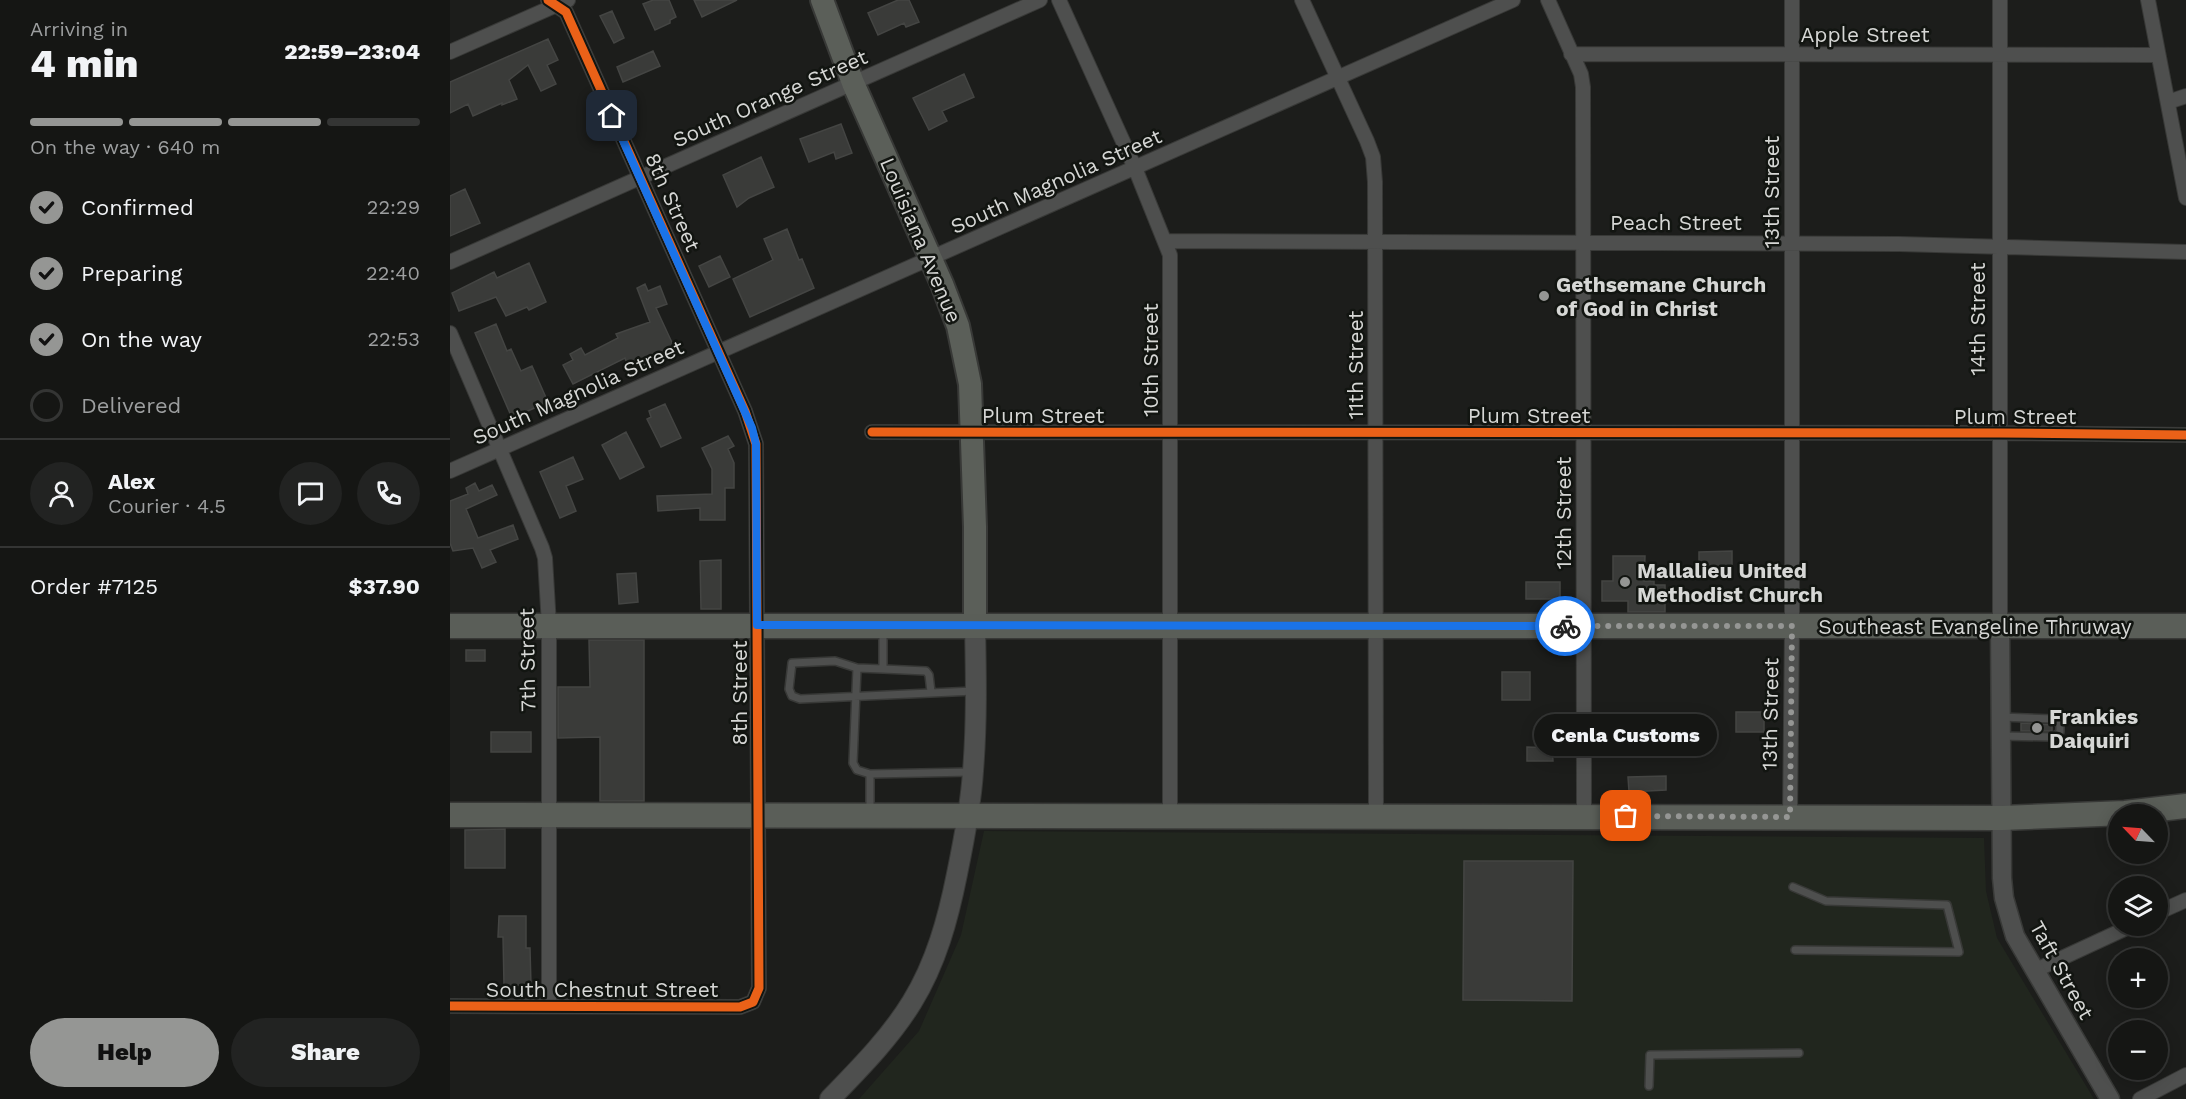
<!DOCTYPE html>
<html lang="en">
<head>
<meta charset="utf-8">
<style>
	:root { --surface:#151614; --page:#222322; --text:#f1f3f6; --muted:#9d9fa0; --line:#343534; --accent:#959694 }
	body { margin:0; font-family:"Work Sans",sans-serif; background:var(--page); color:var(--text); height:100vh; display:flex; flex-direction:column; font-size:22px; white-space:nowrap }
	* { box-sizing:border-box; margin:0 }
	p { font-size:20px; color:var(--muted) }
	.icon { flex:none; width:33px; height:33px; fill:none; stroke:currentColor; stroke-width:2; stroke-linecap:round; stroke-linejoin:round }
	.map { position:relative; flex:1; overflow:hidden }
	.side { display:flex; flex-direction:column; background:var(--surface); width:450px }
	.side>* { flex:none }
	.needle { width:39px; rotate:295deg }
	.fabs { position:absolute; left:1658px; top:804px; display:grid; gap:12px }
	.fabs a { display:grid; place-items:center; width:60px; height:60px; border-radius:50%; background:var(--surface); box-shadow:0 3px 15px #0003,0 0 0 2px var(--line); font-size:30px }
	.pin { position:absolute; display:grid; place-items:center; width:51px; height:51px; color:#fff; margin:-26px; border-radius:12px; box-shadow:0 3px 9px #0006 }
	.courier { position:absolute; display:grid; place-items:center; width:60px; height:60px; margin:-30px; border:4px solid #1a73e8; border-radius:50%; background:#fff; color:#222; box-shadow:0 2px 8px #0007 }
	.bubble { position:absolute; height:42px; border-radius:21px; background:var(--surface); box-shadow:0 3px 15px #0003,0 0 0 2px var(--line); font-size:20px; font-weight:800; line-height:42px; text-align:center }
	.head em { font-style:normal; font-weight:800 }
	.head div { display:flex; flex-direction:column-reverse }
	.head { display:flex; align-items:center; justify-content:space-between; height:102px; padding:0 30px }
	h1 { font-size:39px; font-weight:800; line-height:45px }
	.bar { display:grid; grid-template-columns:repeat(4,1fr); gap:9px 6px; align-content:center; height:72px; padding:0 30px }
	.bar i { height:8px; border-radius:4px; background:var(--line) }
	.bar .on { background:var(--accent) }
	.bar p { grid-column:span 4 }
	.line { display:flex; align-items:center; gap:15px; padding:0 30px; border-top:2px solid var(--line) }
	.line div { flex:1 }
	.round { display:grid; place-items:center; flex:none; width:63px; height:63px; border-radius:32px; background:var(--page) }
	ol { padding:0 30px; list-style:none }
	li { display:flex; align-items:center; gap:18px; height:66px }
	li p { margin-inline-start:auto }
	li .icon { padding:6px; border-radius:50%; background:var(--accent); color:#111; stroke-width:4 }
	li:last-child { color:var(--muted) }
	li i { width:33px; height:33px; border:3px solid var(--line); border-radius:50% }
	.primary-button { display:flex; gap:12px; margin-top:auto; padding:12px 30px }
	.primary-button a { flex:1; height:69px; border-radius:36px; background:var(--accent); color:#111; font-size:24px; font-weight:800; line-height:69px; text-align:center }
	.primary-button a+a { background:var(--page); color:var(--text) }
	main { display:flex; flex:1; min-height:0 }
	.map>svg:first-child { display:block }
	.built { fill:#21261e }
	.building { fill:#3a3b39; stroke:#444543; stroke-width:1.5 }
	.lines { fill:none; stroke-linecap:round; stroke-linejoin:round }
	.service-casing { stroke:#383937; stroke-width:10 }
	.minor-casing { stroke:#383937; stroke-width:16 }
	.tertiary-casing { stroke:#383937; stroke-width:21 }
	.secondary-casing { stroke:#383937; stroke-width:22 }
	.primary-casing { stroke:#383937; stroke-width:26 }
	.trunk-casing { stroke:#383937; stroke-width:27 }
	.service { stroke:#4e4f4e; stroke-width:7 }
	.minor { stroke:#4e4f4e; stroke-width:14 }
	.tertiary { stroke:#4e4f4e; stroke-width:18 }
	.secondary { stroke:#4e4f4e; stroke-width:20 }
	.primary { stroke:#5b5f59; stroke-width:22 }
	.trunk { stroke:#5a5e58; stroke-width:24 }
	.cycleway-casing { stroke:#121511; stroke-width:13 }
	.cycleway { stroke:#ea6118; stroke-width:9 }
	.done { stroke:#959694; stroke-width:6; stroke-dasharray:0 10.8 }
	.route { stroke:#1a73e8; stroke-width:8 }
	.poi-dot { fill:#959694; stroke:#121511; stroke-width:2 }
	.labels { text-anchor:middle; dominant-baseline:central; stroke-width:5; stroke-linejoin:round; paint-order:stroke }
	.street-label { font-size:21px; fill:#d6d7d5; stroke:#121511 }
	.poi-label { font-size:21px; font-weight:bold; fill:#d6d7d5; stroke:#121511; text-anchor:start }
</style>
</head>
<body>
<main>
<section class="side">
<div class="head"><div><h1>4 min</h1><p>Arriving in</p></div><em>22:59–23:04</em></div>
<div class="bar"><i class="on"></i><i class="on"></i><i class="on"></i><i></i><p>On the way · 640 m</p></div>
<ol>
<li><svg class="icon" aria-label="check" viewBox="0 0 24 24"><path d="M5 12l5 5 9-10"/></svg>Confirmed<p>22:29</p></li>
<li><svg class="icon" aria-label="check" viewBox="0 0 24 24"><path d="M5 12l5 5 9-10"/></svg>Preparing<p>22:40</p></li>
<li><svg class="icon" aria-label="check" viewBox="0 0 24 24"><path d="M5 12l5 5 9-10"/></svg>On the way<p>22:53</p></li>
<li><i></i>Delivered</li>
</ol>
<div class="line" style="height:108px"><a class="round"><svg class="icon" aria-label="person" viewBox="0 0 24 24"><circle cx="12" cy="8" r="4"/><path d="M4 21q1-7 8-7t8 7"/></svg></a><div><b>Alex</b><p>Courier · 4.5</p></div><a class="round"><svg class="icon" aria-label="chat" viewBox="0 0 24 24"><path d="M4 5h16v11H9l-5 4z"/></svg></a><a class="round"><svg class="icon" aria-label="phone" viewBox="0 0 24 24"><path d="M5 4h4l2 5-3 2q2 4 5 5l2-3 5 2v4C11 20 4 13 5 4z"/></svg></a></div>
<div class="line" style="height:78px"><div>Order #7125</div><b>$37.90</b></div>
<div class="primary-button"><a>Help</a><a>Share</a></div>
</section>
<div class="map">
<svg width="1736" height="1099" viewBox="0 0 1736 1099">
	<rect width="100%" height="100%" fill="#1c1d1b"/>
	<path class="built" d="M534,831L1534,838L1536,891L1547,938L1644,1099H409L469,1031L511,935Z"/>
	<path class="building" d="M203,0H219L226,17L220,20V23L205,30L193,4Z
		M244,0H287L252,17Z
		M448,0H459L469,22L456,27L454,23L428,35L418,13Z
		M162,11L174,38L164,43L150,16Z
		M98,39L108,60L97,65L106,84L91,91L78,65L59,80L67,99L52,105V103L23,116L18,104L0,113V82Z
		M203,51L210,66L173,82L167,67Z
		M514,74L524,97L492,111L497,121L479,130L463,98Z
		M391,124L402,153L386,159L384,152L359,162L350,139Z
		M311,157L324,187L299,198L287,207L273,175Z
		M15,189L30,223L0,236V196Z
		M337,229L349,260L352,259L364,288L300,317L283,279L323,260L314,239Z
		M270,256L280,277L259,287L249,266Z
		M79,263L96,302L79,310L77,307L56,316L46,297L9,311L2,293L44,272L47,278Z
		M195,284L198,291L210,286L217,304L206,308L225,349L195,362L197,366L180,372L175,358L123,384L113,365L123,360L120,354L131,348L135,355L168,338L166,334L200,322L187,288Z
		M46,324L57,351L61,349L71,371L82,366L98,402L62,418L25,333Z
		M215,404L231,438L211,447L197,419L201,417L199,411Z
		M176,432L194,467L170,479L152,445Z
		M278,436L284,446L278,449L284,463V488H275V520H250V508L208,511L207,496L262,494V469L252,448Z
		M123,457L133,479L116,486L126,511L110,518L90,472Z
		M25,483L29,491L42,485L47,495L16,509L28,538L63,525L68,539L40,550L46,562L32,568L23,548L3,551L0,543V501L18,494L16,488Z
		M1282,551V576L1249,577V552Z
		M1163,556H1195L1194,581H1204V585H1215V612H1178V601H1152V581H1163Z
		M271,560V609H251L250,561Z
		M186,573L188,602L169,604L167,574Z
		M1076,582H1110V599H1076Z
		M139,640H194V801H150V737L108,738V687H140Z
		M16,650H35V661H16Z
		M1052,672H1080V700H1052Z
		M1286,712H1314V732H1286Z
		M1571,723L1602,725V731H1571Z
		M41,732H81V752H41Z
		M1077,747L1102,748L1103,761H1077Z
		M1216,776V790L1179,792L1178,777Z
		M55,829V868H15V830Z
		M1014,861H1123L1122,1001L1013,1000Z
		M49,916H76V948H80L81,985L54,986L53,937H48Z"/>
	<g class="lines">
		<defs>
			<path id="service" d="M433,630V669L407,668L403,763L407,770L420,774L521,772
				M407,668L385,661L342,663L339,689L342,696L350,699L524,691
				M433,669L476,671L479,675L481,692
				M1551,717L1604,719L1610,725V732L1603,737L1551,736
				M420,811V774
				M1343,887L1376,901L1497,905L1509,952L1345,950
				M1199,1086L1200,1055L1349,1053"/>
			<path id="minor" d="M609,0L685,168L720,255V817
				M852,0L917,141L923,157L925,182L926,817
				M1098,0L1131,74L1133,87L1134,816
				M1698,0L1736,198
				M0,52L118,0
				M1121,54L1708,55
				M1718,102L1736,96
				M715,241L1449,244L1736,252
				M0,262L590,0
				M0,333L92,548L95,558L99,625V1006
				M422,432L1550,433L1736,435
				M0,471L1063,0
				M1550,626V0
				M1340,817L1342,626V0
				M1707,913L1736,900
				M1584,971L1681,926
				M0,1006L290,1007L303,1002L309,988L306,444L295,411L116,12L98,0
				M1690,1099L1736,1075"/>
			<path id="tertiary" d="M1550,626L1552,878L1554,898L1565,936L1660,1099"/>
			<path id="secondary" d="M380,1099C409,1069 440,1038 462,1002C486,963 498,919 507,874C514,840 521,805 523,771C527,722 526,674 525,625"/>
			<path id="primary" d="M372,0L403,83L492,284L508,326L520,384L525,527V625"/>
			<path id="trunk" d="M0,626H1736
				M0,815L1552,818L1675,813L1736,806"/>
		</defs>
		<use href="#service" class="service-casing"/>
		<use href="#minor" class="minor-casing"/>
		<use href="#tertiary" class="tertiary-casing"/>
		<use href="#secondary" class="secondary-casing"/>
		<use href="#primary" class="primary-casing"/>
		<use href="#trunk" class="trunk-casing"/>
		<use href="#service" class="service"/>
		<use href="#minor" class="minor"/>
		<use href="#tertiary" class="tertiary"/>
		<use href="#secondary" class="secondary"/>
		<use href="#primary" class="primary"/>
		<use href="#trunk" class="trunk"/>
		<defs>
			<path id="cycleway" d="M422,432L1550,433L1736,435
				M0,1006L290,1007L303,1002L309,988L306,444L295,411L116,12L98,0"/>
		</defs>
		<use href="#cycleway" class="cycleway-casing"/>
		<use href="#cycleway" class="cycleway"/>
	</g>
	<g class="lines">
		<path class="done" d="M1115,626H1342L1340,817L1176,816"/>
		<path class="route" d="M162,116L302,428L306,444L307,625L1115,626"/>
	</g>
	<g class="poi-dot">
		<circle cx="1094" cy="296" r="6"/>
		<circle cx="1175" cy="582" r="6"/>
		<circle cx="1587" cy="728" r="6"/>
	</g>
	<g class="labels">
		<g class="street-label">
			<text x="1415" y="34">Apple Street</text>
			<text transform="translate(320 98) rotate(-24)">South Orange Street</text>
			<text transform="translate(606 181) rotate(-24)">South Magnolia Street</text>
			<text transform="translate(1321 192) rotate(-90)">13th Street</text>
			<text transform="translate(223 202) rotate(66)">8th Street</text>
			<text x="1226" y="222">Peach Street</text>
			<text transform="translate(471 240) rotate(67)">Louisiana Avenue</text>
			<text transform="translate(1527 319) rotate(-90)">14th Street</text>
			<text transform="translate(700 360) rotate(-90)">10th Street</text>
			<text transform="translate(905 365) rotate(-90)">11th Street</text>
			<text transform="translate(128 392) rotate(-24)">South Magnolia Street</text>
			<text x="593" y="415">Plum Street</text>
			<text x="1079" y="415">Plum Street</text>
			<text x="1565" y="416">Plum Street</text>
			<text transform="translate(1113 513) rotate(-90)">12th Street</text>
			<text x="1525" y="626">Southeast Evangeline Thruway</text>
			<text transform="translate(77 660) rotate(-91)">7th Street</text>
			<text transform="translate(289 693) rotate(-90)">8th Street</text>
			<text transform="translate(1320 714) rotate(-89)">13th Street</text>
			<text transform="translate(1612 970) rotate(61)">Taft Street</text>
			<text x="152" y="989">South Chestnut Street</text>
		</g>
		<g class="poi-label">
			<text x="1106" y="284">Gethsemane Church<tspan x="1106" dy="24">of God in Christ</tspan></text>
			<text x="1187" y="570">Mallalieu United<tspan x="1187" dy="24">Methodist Church</tspan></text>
			<text x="1599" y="716">Frankies<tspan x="1599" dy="24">Daiquiri</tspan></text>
		</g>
	</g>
</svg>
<div class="fabs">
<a><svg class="needle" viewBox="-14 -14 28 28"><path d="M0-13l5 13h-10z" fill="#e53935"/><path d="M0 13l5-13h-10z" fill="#9d9fa0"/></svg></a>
<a><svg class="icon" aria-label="layers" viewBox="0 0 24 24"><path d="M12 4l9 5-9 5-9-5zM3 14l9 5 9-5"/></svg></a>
<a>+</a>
<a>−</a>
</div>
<div class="pin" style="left:1176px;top:816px;background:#ea580c"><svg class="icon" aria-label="bag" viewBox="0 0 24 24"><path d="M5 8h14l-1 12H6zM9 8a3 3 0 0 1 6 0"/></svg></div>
<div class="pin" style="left:162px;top:116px;background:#1f2937"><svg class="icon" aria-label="home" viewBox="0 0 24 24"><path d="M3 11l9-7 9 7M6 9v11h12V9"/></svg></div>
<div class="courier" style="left:1115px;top:626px"><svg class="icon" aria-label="bike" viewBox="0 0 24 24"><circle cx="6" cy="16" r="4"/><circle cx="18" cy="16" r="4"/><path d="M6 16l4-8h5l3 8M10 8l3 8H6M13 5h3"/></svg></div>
<div class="bubble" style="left:1084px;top:714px;width:183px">Cenla Customs</div>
</div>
</main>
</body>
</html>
